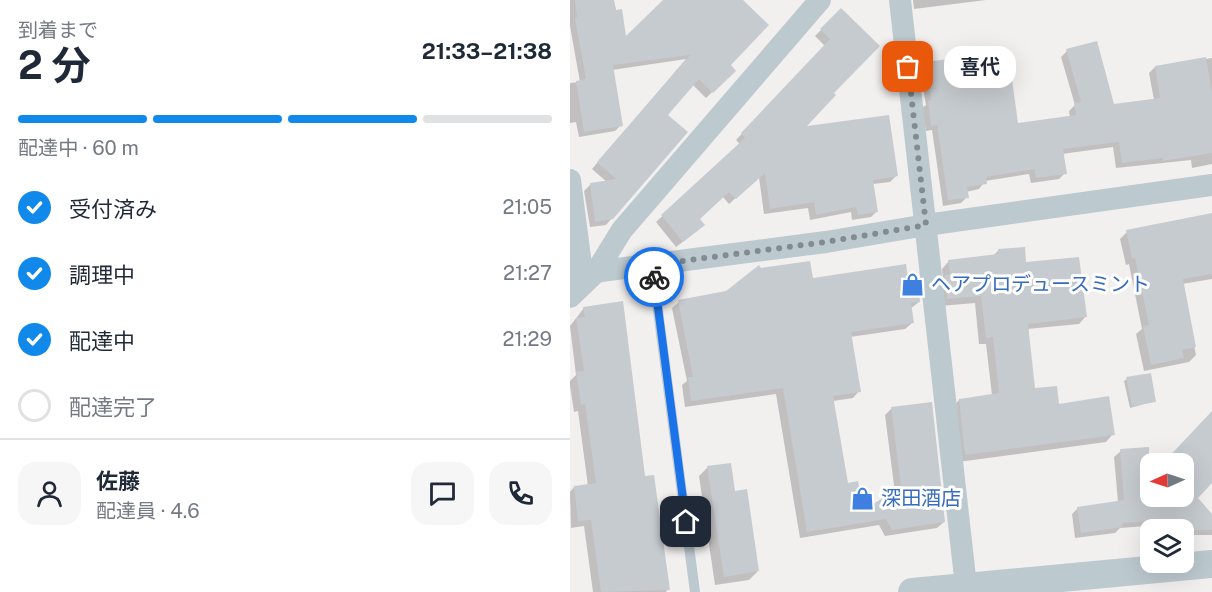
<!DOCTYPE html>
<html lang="ja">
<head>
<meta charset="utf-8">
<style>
	:root { --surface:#fff; --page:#f6f6f7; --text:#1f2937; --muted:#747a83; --line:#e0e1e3; --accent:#1089eb }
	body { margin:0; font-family:"Public Sans","Noto Sans JP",sans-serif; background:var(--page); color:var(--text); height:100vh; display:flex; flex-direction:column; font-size:22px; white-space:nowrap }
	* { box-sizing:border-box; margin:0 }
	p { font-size:20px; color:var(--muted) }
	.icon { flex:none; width:33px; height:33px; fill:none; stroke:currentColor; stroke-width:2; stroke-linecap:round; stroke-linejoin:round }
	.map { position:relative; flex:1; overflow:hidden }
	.panel { display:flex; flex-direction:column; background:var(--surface); width:570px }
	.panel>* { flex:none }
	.needle { width:39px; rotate:267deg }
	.controls { position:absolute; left:570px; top:453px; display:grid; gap:12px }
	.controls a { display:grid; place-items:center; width:54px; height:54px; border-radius:12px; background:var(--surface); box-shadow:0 6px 24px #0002; font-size:30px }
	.pin { position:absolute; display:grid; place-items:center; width:51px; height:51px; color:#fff; margin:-26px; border-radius:12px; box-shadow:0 3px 9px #0006 }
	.courier { position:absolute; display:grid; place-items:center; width:60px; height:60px; margin:-30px; border:4px solid #1a73e8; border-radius:50%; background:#fff; color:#222; box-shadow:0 2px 8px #0007 }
	.bubble { position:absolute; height:42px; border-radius:18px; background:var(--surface); box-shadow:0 6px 24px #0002; font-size:20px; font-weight:700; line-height:42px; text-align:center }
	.headline em { font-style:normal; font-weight:700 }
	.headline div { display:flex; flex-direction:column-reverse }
	.headline { display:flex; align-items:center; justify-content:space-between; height:102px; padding:0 18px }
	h1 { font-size:39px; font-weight:700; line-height:45px }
	.bar { display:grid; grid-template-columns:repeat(4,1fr); gap:9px 6px; align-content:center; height:72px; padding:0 18px }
	.bar i { height:8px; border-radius:4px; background:var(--line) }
	.bar .selected { background:var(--accent) }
	.bar p { grid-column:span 4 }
	.line { display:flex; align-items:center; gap:15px; padding:0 18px; border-top:2px solid var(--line) }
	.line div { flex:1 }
	.round { display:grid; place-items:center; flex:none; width:63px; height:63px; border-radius:18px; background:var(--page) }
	ol { padding:0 18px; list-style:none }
	li { display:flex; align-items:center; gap:18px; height:66px }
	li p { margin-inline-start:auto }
	li .icon { padding:6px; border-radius:50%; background:var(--accent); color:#fff; stroke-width:4 }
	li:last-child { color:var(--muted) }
	li i { width:33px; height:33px; border:3px solid var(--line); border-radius:50% }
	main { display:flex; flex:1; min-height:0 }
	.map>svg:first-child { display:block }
	.shadow { fill:#0003 }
	.building { fill:#c6cbcf }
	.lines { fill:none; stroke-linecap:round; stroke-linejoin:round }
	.service { stroke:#bcc9cf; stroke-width:10 }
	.minor { stroke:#bcc9cf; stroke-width:22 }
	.tertiary { stroke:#bcc9cf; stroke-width:28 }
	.done { stroke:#828b91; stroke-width:6; stroke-dasharray:0 10.8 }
	.route { stroke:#1a73e8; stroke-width:8 }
	.labels { text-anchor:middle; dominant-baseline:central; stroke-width:6; stroke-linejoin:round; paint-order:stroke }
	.shop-label { font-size:20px; fill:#366cbe; stroke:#fff; text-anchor:start }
</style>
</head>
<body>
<main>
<section class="panel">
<div class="headline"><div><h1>2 分</h1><p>到着まで</p></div><em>21:33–21:38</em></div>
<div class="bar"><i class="selected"></i><i class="selected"></i><i class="selected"></i><i></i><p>配達中 · 60 m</p></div>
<ol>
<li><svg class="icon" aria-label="check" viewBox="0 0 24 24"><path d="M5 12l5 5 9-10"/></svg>受付済み<p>21:05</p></li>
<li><svg class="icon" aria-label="check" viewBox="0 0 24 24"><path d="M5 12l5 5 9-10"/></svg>調理中<p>21:27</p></li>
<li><svg class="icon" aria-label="check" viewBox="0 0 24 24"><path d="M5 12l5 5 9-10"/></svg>配達中<p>21:29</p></li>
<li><i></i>配達完了</li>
</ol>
<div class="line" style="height:108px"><a class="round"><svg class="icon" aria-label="person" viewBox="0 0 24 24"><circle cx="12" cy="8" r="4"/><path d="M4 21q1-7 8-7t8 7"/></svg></a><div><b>佐藤</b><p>配達員 · 4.6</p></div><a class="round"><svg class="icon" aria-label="chat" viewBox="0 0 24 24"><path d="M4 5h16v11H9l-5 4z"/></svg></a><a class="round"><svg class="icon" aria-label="phone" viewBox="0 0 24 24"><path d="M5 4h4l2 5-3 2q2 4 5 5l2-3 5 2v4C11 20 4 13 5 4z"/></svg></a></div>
</section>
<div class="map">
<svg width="642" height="592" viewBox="0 0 642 592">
	<rect width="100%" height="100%" fill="#f2efef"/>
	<path class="shadow" d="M0,0H43L55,39L96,0H168L158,65L164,71L136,98L122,84L96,115L42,218L36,225L20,227L14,191L20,185L37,182L22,169L116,59L42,70L51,125L45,131L9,137L6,122L0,123V83L10,82L0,26Z
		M343,0H416L344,9Z
		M271,10L261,93L233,128L326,176L320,182L303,184L307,211L301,217L282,220L281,212L240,220L238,208L194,214L189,177L159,204L153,197L128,219L127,231L106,247L86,222L170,144L166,140L255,46L245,36Z
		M497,51L543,106L584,100L579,73L585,67L642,58V164L622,168L621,160L546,168L543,147L492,154L495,173L489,179L461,183L459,174L415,181L409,189L396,192L397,197L391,203L373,206L362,130L356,131L352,108L356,105L350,70L356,64L447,124L500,117L499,111L505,105L491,57Z
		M642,215V279L612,284L626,355L619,362L574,371L566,334L572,329L559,264L556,265L550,239L557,232Z
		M428,251L455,264L516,316L509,324L457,329L464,390L543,434L536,442L388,462L382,408L389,400L422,395L416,344H409L405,303L370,306L368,283L373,278L372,269L379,261L423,256Z
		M191,270L242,280H337L349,302L340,309L342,323L335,329L280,337L289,391L283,398L263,401L277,485L292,513L325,493L315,415L322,408L374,522L367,528L315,536L309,525L230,538L206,394L115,407L112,385L117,381L102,308L109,302L157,292Z
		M14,308L74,478L98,589L96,592H23L14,526L1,528L0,492L4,487L18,486L8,411L4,412L0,386V381L6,375L0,326Z
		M557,379L585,401L560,408L554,381Z
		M642,413V481L626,498L642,517V535H614V530H603V524L550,528L545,533L505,538L502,514L508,508L548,502L544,457L551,451L578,449L580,496H614V464Z
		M138,467L164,493L188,571L179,580L145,585L129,476Z"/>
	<path class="building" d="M5,0H44L46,10L52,9L56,36L93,0H173L199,25L161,65L166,71L143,93L129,79L98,115L118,132L43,219L25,222L20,183L46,179L27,162L120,55L43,65L53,126L14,132L6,81L16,79L5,18L7,17Z
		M271,8L310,46L264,93L266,95L237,126L319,115L328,176L303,180L308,212L288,215L286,207L246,215L244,202L200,209L195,173L166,199L159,192L130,219L135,225L113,242L91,215L175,138L171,133L260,39L250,29Z
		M527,41L544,104L590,98L585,66L636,57L642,93V153L593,161V158L552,163L549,142L493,149L497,174L466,178L465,169L416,177L417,184L397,187L399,198L378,200L367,125L361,126L358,101L361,100L356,62L438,51L448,123L506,115L504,103L511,102L496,49Z
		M642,213V274L613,279L626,347L612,350L614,358L581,365L573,326L579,325L565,258L562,259L556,230Z
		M455,247L456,262L509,257L517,317L458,324L465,388L487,386L489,404L539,396L545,435L395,455L389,399L429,393L423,337L416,338L411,296L377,299L375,275L380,274L378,260L428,254V249Z
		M240,261L243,278L336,264L338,279L348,278L350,302L341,303L344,323L281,332L291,392L263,396L278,483L288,481L293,510L331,487L321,407L362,402L375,522L322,530L316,519L237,532L213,388L121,401L118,377H123L108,300L156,291L189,265L191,268Z
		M53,301L75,476L84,475L100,590L31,592L21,520L8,521L4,486L26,483L15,404L11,405L6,372L14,371L6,318L15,317L13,307Z
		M581,373L586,402L562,406L556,377Z
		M642,411V483L628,498L642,514V530H608V519L552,523L553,527L511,533L507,507L554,500L550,449L579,447L580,496H614V464H592Z
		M161,463L165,491L177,489L189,571L154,577L137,466Z"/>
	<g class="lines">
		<path class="service" d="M82,265L125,592"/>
		<path class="minor" d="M330,0L396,586L391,592
			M0,180L12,273
			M0,275L256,242L356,225L642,185
			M0,297L26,272L52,230L250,0"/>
		<path class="tertiary" d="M342,592L642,564"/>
	</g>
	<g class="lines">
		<path class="done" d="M84,277L82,265L256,242L356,225L338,67"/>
		<path class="route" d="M84,277L116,522"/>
	</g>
	<defs>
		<symbol id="shop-bare" viewBox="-9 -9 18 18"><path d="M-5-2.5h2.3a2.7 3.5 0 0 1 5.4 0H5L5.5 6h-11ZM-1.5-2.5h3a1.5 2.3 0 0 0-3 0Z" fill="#3f7fe0" stroke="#fff" stroke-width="2.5" paint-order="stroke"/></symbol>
	</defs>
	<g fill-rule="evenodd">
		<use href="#shop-bare" x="326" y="268" width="33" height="33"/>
		<use href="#shop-bare" x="276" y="482" width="33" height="33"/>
	</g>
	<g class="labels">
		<g class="shop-label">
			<text x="361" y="284">ヘアプロデュースミント</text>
			<text x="311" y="498">深田酒店</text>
		</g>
	</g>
</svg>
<div class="controls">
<a><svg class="needle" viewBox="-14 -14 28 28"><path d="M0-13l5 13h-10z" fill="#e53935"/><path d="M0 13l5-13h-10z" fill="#747a83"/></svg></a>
<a><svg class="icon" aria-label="layers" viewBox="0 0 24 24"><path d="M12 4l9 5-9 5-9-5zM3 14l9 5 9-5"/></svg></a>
</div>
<div class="pin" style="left:338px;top:67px;background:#ea580c"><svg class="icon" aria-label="bag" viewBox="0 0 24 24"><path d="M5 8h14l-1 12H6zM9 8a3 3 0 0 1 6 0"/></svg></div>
<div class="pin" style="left:116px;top:522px;background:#1f2937"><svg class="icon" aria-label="home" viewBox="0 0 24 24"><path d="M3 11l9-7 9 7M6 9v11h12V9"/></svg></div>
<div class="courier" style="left:84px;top:277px"><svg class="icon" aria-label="bike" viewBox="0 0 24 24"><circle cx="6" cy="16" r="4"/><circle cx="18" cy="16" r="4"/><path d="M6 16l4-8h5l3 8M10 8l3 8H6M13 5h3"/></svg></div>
<div class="bubble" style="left:374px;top:46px;width:72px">喜代</div>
</div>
</main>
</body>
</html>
